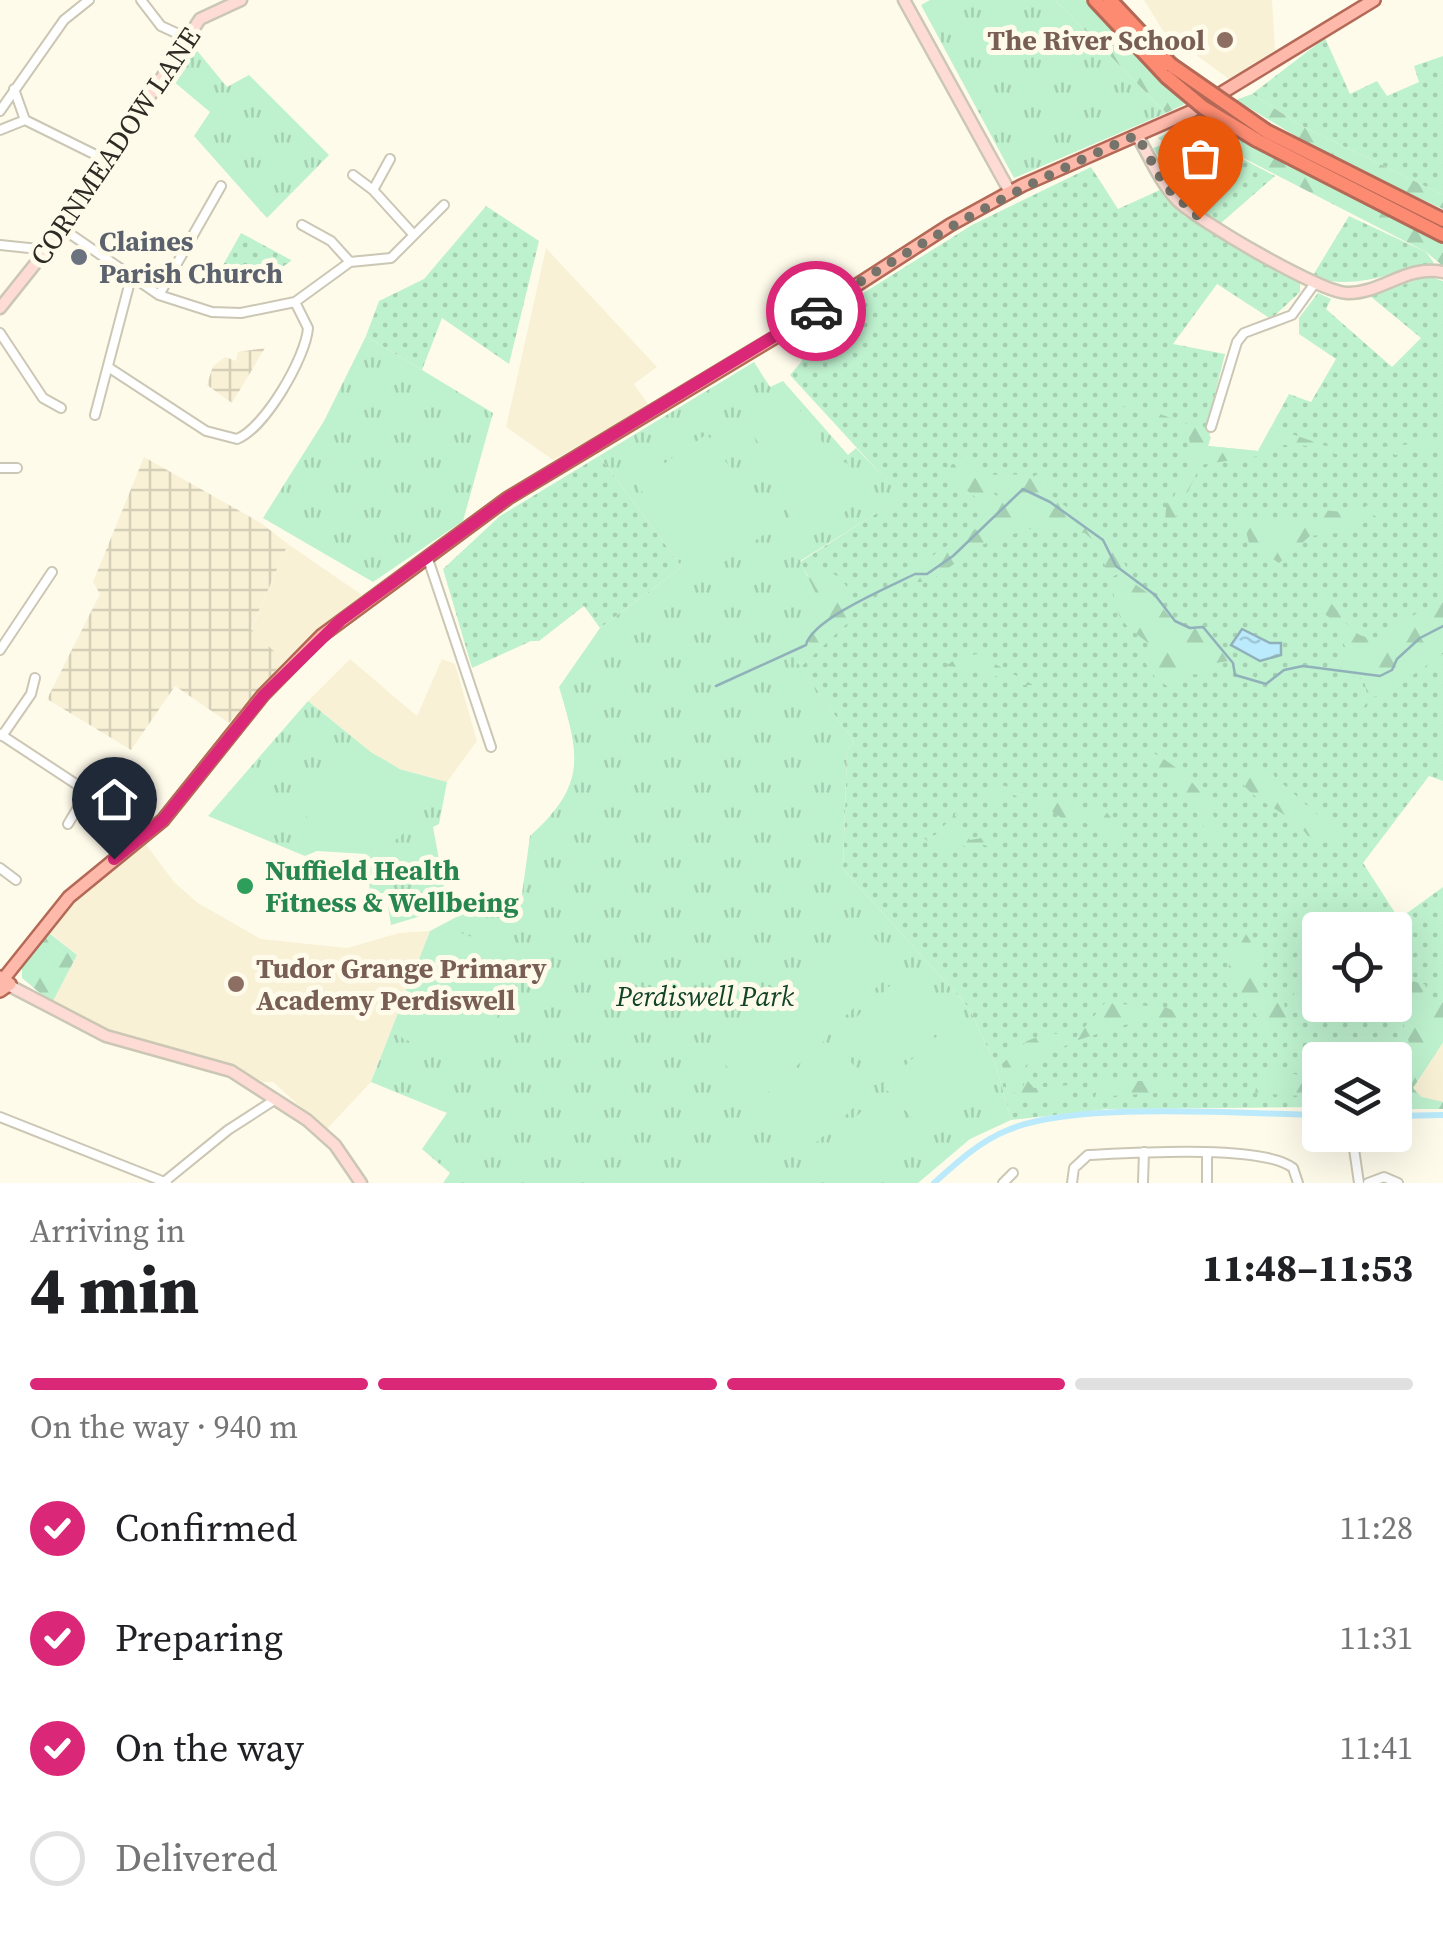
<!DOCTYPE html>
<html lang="en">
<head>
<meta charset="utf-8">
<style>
	:root { --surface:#fff; --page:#f2f2f2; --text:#202124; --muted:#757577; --line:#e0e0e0; --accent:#db2777 }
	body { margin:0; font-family:"Source Serif 4",serif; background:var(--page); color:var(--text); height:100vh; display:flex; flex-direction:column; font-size:38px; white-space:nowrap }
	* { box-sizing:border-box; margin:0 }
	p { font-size:32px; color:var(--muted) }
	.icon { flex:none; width:55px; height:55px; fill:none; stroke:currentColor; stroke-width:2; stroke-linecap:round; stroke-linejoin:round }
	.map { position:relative; height:1183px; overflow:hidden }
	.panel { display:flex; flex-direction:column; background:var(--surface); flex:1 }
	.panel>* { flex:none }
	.fabs { position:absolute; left:1302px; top:912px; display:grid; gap:20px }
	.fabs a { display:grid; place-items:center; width:110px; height:110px; border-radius:10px; background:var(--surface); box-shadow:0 10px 40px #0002; font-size:50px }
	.pin { position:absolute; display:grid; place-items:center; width:85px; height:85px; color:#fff; margin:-102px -42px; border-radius:50% 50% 50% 0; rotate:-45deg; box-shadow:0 0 10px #0007 }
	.pin .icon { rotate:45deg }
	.courier { position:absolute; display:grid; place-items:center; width:100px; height:100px; margin:-50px; border:8px solid #db2777; border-radius:50%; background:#fff; color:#222; box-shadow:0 2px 12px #0007 }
	.overview em { font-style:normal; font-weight:800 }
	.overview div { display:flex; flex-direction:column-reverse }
	.overview { display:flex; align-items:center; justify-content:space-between; height:170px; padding:0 30px }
	h1 { font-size:65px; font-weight:800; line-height:75px }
	.bar { display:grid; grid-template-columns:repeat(4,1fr); gap:15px 10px; align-content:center; height:120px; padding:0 30px }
	.bar i { height:12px; border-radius:8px; background:var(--line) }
	.bar .active { background:var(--accent) }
	.bar p { grid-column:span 4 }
	ol { padding:0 30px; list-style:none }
	li { display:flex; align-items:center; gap:30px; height:110px }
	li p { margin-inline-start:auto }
	li .icon { padding:10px; border-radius:50%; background:var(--accent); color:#fff; stroke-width:4 }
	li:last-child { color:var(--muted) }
	li i { width:55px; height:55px; border:5px solid var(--line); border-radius:50% }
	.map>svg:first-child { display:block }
	.built { fill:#f8f1d6 }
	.industrial { fill:url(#industrial-grid) }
	.grass { fill:url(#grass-dots); fill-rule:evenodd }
	.forest { fill:url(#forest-firs) }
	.park { fill:url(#park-tufts) }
	.pitch { fill:#bef1ce }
	.water { fill:url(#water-ripples); stroke:#90b1ba; stroke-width:2.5 }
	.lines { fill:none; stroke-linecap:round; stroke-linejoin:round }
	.stream { stroke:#90b1ba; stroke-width:2.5 }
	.canal { stroke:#baeafb; stroke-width:6 }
	.street-casing { stroke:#cbc7b4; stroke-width:12 }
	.secondary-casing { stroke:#cbc7b4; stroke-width:15 }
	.primary-casing { stroke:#b46957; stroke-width:16 }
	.highway-casing { stroke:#b46957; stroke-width:18 }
	.street { stroke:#fff; stroke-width:8 }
	.secondary { stroke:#fedcd5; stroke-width:10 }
	.primary { stroke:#feb9aa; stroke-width:11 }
	.highway { stroke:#fd8b72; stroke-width:12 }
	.highway-bridge-casing { stroke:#b46957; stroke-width:18; stroke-linecap:butt }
	.highway-bridge { stroke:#fd8b72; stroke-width:12 }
	.done { stroke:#76746a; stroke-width:10; stroke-dasharray:0 18 }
	.route { stroke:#db2777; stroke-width:12 }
	.education-dot { fill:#8d6e63; stroke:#fffbeb; stroke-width:4 }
	.worship-dot { fill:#6b7280; stroke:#fffbeb; stroke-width:4 }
	.leisure-dot { fill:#2e9e5b; stroke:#fffbeb; stroke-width:4 }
	.labels { text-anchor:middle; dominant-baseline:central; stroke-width:10; stroke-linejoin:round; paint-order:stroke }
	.education-label { font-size:28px; font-weight:bold; fill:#785e54; stroke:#fffbeb; text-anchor:end }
	.street-label { font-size:28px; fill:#2d2b24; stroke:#fffbeb }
	.worship-label { font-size:28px; font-weight:bold; fill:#5b616d; stroke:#fffbeb; text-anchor:start }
	.leisure-label { font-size:28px; font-weight:bold; fill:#27864d; stroke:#fffbeb; text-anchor:start }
	.park-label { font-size:28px; font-style:italic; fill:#124428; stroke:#fffbeb }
</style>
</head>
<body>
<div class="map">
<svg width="1443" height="1183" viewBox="0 0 1443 1183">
	<defs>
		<pattern id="industrial-grid" width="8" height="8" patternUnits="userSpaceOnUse" patternTransform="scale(2.5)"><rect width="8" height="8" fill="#f8f1d6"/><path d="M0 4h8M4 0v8" fill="none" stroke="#d5cfb8"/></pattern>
		<pattern id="grass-dots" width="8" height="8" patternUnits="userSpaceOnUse" patternTransform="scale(2.5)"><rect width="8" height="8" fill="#bef1ce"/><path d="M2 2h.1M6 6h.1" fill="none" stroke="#a4cfb1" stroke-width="1.8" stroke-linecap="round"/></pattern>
		<pattern id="forest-firs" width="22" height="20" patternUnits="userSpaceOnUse" patternTransform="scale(2.5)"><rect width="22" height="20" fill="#bef1ce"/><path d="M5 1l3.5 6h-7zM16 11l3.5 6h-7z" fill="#a4cfb1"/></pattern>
		<pattern id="park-tufts" width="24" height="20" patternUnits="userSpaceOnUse" patternTransform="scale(2.5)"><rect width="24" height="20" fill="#bef1ce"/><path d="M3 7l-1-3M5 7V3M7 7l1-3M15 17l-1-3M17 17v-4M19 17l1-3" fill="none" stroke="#a4cfb1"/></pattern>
		<pattern id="water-ripples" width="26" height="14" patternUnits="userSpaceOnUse" patternTransform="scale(2.5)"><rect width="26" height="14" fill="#baeafb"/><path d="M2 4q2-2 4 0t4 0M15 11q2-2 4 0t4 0" fill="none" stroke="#a0c9d7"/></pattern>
	</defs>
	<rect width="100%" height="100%" fill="#fffbeb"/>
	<path class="built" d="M1144,0H1272L1275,50L1229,79L1163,31Z
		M546,248L657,367L634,384L650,407L553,460L506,427Z
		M288,544L362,595L284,661L251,630Z
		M350,659L417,716L442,659L455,664L477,741L447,782L388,766L308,701Z
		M144,842L174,882L198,903L261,939L347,948L399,933L430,931L371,1082L326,1130L273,1082H263L226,1062L109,1031L52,1003L77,955L50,933L69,907Z
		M1443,1042V1102L1421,1097L1413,1088Z"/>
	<path class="industrial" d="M265,348L232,403L207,385L213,366L225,357L236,361L238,352Z
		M144,457L261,523L288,544L251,629L284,661L229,723L175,686L131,750L47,699L100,594L93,582Z"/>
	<path class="grass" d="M1325,38L1350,94L1377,81L1387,96L1419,82L1414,66L1443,56V195L1302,126L1252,94Z
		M1194,133L1275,176L1221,223L1189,204L1153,148Z
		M1091,167L1118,209L1162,189L1184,216L1300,280V292L1271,319L1217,284L1173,344L1225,354L1205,434L1211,437L1208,446L1258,451L1289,394L1311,402L1336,359L1299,334V318L1318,293L1331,299L1326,309L1392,367L1421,338L1370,296L1428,276L1443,281V781L1429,776L1363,863L1399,919L1443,887V1042L1413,1088L1421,1097L1443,1102V1109H1395V1060H1320V1107L1107,1109L1011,1120L996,1066L969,1008L843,869L847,750L854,742L798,664L812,583L800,562L902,497L790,375L802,361L798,334L972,225ZM1320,930H1395V1005H1320Z
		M486,206L539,241L509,364L442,318L422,370L366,336L379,301L424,279Z
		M1349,216L1426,252L1434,263C1389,272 1358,291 1312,277Z
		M241,233L291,260H292C274,276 241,278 218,274Z
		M599,456L682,567L600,628L584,606L539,641H531L472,668L443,569L500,516Z"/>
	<path class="forest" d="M1055,0H1085L1185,104L1166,113Z
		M1252,94L1302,126L1443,195V209L1332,158L1236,100Z
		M1200,117L1443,243V266L1426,252L1195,133L1163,142L1158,138Z
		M1115,398L1210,432L1208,446L1258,451L1271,427L1341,451L1443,441V452L1418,449L1396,455L1384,451L1339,455L1311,446L1283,445L1259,456L1206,464L1200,466L1171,528L1165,519L1167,501H1172L1192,455L1189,438L1178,427L1110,401Z
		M962,460L983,475L1025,474L1011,486L992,492L997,496L1040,473L1047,480L1049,496C1083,516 1110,535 1128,570L1109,578L1098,545L1085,533L1028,529L981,545L930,581L907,583L904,569L910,564L919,567C936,552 955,539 976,529L975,523L994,513V509H979V500L950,477L951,465Z
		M1375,502L1381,512L1377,517L1371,514L1357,531L1310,536L1279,563L1249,543L1246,531H1241L1235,521L1305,522L1321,518L1323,510L1352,513Z
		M816,566C844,575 855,590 852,619L802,666L789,664L802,582Z
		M1122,575L1152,596L1177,625L1205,631L1229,661L1209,664L1203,675L1190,674L1176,691L1157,680L1140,655L1150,650L1147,642C1118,620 1116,618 1112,579Z
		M1443,597V654L1383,696L1371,697L1363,708L1358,704L1367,694L1364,680L1338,671L1349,654L1330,618L1318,609L1320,601L1326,598C1344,614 1347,639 1377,638Z
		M977,654L1033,685H1016L999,675L989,679L970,668L946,666L957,658Z
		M1144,748C1187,769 1217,801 1222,849L1218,853L1184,790L1141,760L1138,755Z
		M1273,769L1274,776L1340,835L1332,841L1308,836C1290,811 1260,807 1241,782L1249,770Z
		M997,783L1039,799H1065L1086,811L1100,805L1122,830L1121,846L1112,841L1103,843V833L1084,822L1068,824C1051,807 1034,805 1014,795L990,800L985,795Z
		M957,812L958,828L970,840L982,838L1009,852L977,843L967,848L948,837V847L937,848L924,838L935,835Z
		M49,933L77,955L52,1003L22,978V967Z
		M1246,934L1264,963C1258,979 1265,990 1273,1004L1284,1001L1286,1018L1277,1029L1265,1030L1246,998L1226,985L1231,954Z
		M1400,966L1406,979L1426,985L1422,994L1443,1001V1042L1413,1088L1421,1097L1443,1102V1109H1395V1093L1400,1089L1395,1088V1069L1398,1074L1409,1073C1413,1044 1407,1034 1397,1008C1393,998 1395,979 1395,967Z
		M1295,992L1315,999L1326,1016L1319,1020L1293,1012L1289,1004Z
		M1105,1003L1165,1007L1193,1019L1128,1024L1072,1042Z
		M1049,1032L1064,1036L1070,1044L1030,1060L1007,1092L1002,1064L1027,1041Z
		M1277,1070L1320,1080V1097L1255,1093L1257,1082Z
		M1026,1079L1034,1088L1069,1085L1073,1098L1014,1102L1010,1094L1021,1092Z
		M1100,1081H1174L1176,1085L1172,1092L1095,1097Z"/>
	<path class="park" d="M930,0H1055L1166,113L1014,178L921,5Z
		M190,42L227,87L249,75L329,155L267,218L194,136L210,112L167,76Z
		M366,336L493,413L463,521L373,582L263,518L324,421Z
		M754,362L770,387L783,381L848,455L856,448L903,497L800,561L829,620L811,633L807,647L792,655L854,742L847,750L843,869L969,1008L996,1066L1011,1120L970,1139L918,1183H443L450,1173L422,1149L447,1113L371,1082L430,931L466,912L522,894L530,836C588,784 579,754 559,687L600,628L682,567L599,456Z
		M308,701L388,766L447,782L439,824L433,827L448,908L391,925L386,893H370L366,854L317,851L305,856L208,816Z"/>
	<path class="pitch" d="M787,392L837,463L793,493L744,422Z
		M707,434L737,478L666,526L636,483Z
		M846,462L869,495L806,539L783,506Z
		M742,485L772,529L701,578L671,534Z
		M350,742C361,747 398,766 404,773C443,814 388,865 342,846C326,839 312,821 299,810L300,801Z
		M238,790L275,819L267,838L229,822L236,812L227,803Z
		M859,921L900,966L831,1029L790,985Z
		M450,929L494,945L509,963C507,995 494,1040 468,1060L403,1039L398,1032C397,1004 420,948 441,931Z
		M907,970L948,1015L878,1080L837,1035Z
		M787,993L828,1037L759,1101L718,1057Z
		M951,1023L992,1067L924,1131L883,1086Z
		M834,1044L875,1088L806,1152L765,1108Z
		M879,1095L921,1139L873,1183H834L811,1159Z
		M737,1139L773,1183H695L690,1177Z
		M637,1157L651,1183H610L605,1175Z"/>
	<path class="water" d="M1242,629L1270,643H1281V655L1260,661L1231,645Z"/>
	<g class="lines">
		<path class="stream" d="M716,686L806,645C812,619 889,587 915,574H927L953,556L1023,489L1050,502L1103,540L1116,566L1155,595L1175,621L1190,628L1203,627L1233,663L1235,675L1266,684L1284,670L1303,666L1380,676L1392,670L1397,659L1420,638L1443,626"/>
		<path class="canal" d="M1395,1116L1443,1115
			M934,1183C956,1163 980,1141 1008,1130C1076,1101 1242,1114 1320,1115"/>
		<defs>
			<path id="street" d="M141,0L161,26L187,38
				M14,89L25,120L108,161
				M0,111L64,20L89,0
				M0,130L25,120
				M390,159L373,190L413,234
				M353,175L373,190
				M302,225L331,241L350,262
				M63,229L159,295L212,312L241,313L295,302L350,262L391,258L444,205
				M0,245L48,250
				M159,295L221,186
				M0,333L43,398L61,408
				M108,367L206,431L237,439C265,428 306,357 308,328L295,302
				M95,415L132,274
				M1211,427L1237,342L1244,333L1292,315L1315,283
				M0,468H17
				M428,559L491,747
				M0,650L52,572
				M0,734L126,817L141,836
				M2,736L31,694L35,678
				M68,824L86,794
				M0,868L16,880
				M0,1117L167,1183
				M1352,1135L1359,1183
				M1207,1154V1183
				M164,1182L228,1130L276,1099
				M1143,1182L1144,1152
				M1003,1183L1013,1173
				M1072,1183L1074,1168L1088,1155C1130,1153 1263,1144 1293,1168L1298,1183
				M1368,1183L1384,1177L1398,1183"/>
			<path id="secondary" d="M904,0L1010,192
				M1137,135C1150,158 1160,182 1178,201C1199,221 1319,292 1347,293C1381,294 1407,264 1443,272
				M0,308L63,229L200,19L241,0
				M10,986L106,1036L231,1071L307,1120L335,1145L361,1183"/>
			<path id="primary" d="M0,977L10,984L0,991
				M5,977L69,897L163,820L263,695L321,636L508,498L784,332L950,225L1023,185L1192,111L1374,0"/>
			<path id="highway" d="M1095,0L1167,77
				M1110,0L1171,65
				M1266,131L1443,220
				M1257,140L1443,235"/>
		</defs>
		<use href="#street" class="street-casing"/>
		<use href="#secondary" class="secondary-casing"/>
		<use href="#primary" class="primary-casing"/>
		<use href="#highway" class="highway-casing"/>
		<use href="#street" class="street"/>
		<use href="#secondary" class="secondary"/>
		<use href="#primary" class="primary"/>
		<use href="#highway" class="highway"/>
		<defs>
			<path id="highway-bridge" d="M1171,65L1266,131
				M1167,77L1204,108L1257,140"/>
		</defs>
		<use href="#highway-bridge" class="highway-bridge-casing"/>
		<use href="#highway-bridge" class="highway-bridge"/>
	</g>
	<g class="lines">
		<path class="done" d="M816,311C919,241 1023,184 1137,135L1165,186L1200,218"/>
		<path class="route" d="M114,859L163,820L264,695L341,620L508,498L816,311"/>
	</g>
	<g class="education-dot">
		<circle cx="1225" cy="40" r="10"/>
		<circle cx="236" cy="984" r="10"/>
	</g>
	<circle class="worship-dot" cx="79" cy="257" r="10"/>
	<circle class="leisure-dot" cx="245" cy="886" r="10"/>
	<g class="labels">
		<g class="education-label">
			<text x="1205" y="40">The River School</text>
			<text x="256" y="968" text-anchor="start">Tudor Grange Primary<tspan x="256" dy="32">Academy Perdiswell</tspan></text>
		</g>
		<g class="street-label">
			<text transform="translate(115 146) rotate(-56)">CORNMEADOW LANE</text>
		</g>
		<g class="worship-label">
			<text x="99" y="241">Claines<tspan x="99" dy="32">Parish Church</tspan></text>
		</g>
		<g class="leisure-label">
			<text x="265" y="870">Nuffield Health<tspan x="265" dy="32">Fitness &amp; Wellbeing</tspan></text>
		</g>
		<g class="park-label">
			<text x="705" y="996">Perdiswell Park</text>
		</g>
	</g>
</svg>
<div class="fabs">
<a><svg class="icon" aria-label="locate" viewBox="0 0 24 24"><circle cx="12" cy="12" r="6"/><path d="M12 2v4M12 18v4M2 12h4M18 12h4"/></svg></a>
<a><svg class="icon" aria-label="layers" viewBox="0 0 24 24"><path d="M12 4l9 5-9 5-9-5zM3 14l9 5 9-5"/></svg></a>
</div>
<div class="pin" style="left:1200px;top:218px;background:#ea580c"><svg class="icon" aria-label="bag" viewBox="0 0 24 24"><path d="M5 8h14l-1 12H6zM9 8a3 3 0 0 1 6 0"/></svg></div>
<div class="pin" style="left:114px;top:859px;background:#1f2937"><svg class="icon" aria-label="home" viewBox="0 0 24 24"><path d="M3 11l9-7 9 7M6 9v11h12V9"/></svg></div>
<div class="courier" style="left:816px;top:311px"><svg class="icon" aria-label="car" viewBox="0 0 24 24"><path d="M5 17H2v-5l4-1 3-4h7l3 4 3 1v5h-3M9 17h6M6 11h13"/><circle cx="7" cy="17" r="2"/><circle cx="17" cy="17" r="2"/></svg></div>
</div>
<section class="panel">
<div class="overview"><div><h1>4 min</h1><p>Arriving in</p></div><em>11:48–11:53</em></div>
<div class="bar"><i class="active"></i><i class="active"></i><i class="active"></i><i></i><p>On the way · 940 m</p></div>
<ol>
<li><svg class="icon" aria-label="check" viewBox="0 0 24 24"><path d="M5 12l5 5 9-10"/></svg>Confirmed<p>11:28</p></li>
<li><svg class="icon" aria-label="check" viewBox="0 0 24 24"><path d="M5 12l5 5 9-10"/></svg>Preparing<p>11:31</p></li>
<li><svg class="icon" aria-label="check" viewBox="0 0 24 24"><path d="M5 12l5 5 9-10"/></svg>On the way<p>11:41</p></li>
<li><i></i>Delivered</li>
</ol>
</section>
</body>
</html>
